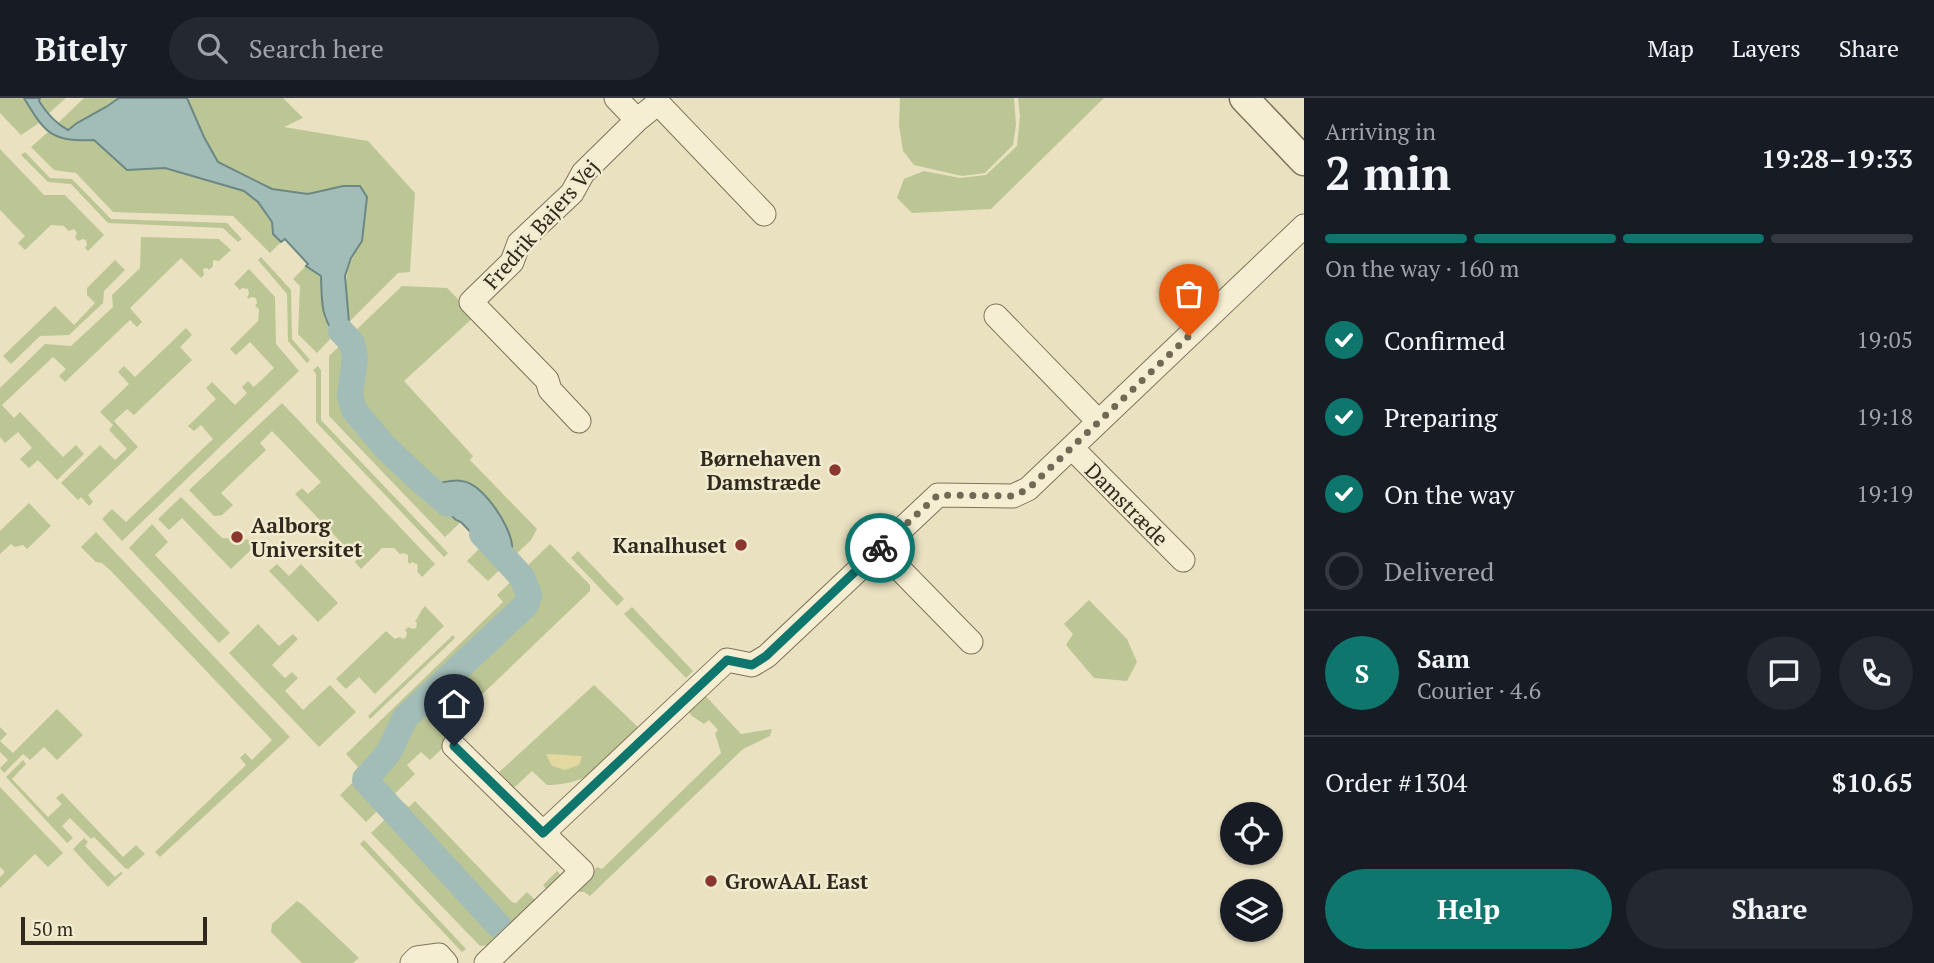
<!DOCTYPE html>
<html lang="en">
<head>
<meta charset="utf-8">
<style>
	:root { --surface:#171b24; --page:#242831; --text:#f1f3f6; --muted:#9ea1a6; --line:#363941; --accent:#0f766e }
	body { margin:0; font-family:"PT Serif",serif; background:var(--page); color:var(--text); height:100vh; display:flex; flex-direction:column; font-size:26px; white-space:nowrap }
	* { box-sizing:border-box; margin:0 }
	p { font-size:23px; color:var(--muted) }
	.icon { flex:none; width:38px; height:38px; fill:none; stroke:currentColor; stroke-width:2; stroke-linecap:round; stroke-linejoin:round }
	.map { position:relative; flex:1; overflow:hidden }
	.drawer { display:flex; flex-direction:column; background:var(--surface); width:630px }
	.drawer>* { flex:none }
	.controls { position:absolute; left:1220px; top:704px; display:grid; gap:14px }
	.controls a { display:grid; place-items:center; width:63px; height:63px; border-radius:50%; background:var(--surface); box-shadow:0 2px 5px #0004; font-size:35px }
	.scale { position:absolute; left:21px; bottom:18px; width:186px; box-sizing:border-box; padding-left:7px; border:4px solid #31291d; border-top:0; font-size:19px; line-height:24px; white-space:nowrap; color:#31291d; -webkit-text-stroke:5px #f1ebcf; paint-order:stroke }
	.pin { position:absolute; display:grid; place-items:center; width:60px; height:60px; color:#fff; margin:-72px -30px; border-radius:50% 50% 50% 0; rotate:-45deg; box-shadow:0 0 7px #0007 }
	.pin .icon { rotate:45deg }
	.courier { position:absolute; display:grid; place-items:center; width:70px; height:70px; margin:-35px; border:5px solid #0f766e; border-radius:50%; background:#fff; color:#222; box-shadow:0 2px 9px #0007 }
	.summary em { font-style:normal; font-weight:700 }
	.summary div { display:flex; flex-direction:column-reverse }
	.summary { display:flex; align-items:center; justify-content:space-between; height:119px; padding:0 21px }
	h1 { font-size:46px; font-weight:700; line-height:52px }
	.bar { display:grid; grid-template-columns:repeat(4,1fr); gap:10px 7px; align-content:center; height:84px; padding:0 21px }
	.bar i { height:9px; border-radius:5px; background:var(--line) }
	.bar .on { background:var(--accent) }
	.bar p { grid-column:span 4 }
	.line { display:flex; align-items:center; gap:18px; padding:0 21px; border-top:2px solid var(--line) }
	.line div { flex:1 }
	.round { display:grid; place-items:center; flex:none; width:74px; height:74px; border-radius:37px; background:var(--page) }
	ol { padding:0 21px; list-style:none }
	li { display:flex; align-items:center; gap:21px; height:77px }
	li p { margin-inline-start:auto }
	li .icon { padding:7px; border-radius:50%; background:var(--accent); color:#fff; stroke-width:4 }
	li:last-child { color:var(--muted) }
	li i { width:38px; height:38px; border:4px solid var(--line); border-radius:50% }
	.primary-button { display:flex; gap:14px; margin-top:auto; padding:14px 21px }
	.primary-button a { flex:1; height:80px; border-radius:42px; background:var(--accent); color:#fff; font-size:28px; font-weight:700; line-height:80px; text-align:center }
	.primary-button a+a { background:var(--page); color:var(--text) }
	header { display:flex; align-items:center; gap:42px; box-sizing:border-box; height:98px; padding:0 35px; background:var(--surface); border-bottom:2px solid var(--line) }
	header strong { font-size:33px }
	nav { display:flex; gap:38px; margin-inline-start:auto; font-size:24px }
	.search { width:490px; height:63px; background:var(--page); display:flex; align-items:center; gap:18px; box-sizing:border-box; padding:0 24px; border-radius:38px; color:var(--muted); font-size:26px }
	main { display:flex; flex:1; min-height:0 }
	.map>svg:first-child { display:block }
	.green { fill:#bcc695 }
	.sand { fill:#e3d89f }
	.water { fill:#a2bcb7; stroke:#6b8884; stroke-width:2 }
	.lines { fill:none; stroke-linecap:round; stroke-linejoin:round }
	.canal { stroke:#a2bcb7; stroke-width:26 }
	.minor-casing { stroke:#80725a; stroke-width:25 }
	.tertiary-casing { stroke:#80725a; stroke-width:31 }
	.minor { stroke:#f5eed2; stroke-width:23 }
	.tertiary { stroke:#f5eed2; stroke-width:28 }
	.done { stroke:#716956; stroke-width:7; stroke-dasharray:0 12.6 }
	.route { stroke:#0f766e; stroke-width:9 }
	.poi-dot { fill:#8a372f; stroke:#f1ebcf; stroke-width:2.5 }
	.labels { text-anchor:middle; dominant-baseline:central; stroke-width:5; stroke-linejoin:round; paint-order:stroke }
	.street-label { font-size:21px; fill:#31291d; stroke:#f1ebcf }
	.poi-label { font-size:21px; font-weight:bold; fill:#31291d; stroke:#f1ebcf; text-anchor:end }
</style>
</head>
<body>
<header>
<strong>Bitely</strong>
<div class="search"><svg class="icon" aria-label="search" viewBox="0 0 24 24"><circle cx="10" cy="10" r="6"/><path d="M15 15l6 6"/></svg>Search here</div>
<nav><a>Map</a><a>Layers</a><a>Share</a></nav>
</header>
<main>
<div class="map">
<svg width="1304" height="865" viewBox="0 0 1304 865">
	<rect width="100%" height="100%" fill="#e9e1c0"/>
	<path class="green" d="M0,0H24L39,25L21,37L0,15Z
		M40,0H66L48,16L38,3Z
		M84,0H119C103,12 83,19 68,32L57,26Z
		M187,0H283L303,20L284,29L368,43L415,95L410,174L398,175L349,224C346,187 341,176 362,143L343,88L308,96L272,91L218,64L204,39Z
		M900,0H1014L1016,27L1013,47L985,75L962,78L914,67L903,53L899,27Z
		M1018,0H1104L991,111L912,115L897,100L904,81L924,73L960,80L986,77L1017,48L1020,18Z
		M48,34C60,44 78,43 94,42L127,72L165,70L244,93L258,104L272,124L273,136L281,144L270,155L233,118L113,114L76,75L54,72L31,49Z
		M0,51L44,97H65L104,137L88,153L85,150L87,147L86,142L83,141L78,143L75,139L77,135L74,131L69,133L64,128L51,127L25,152L18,145L25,138L0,112Z
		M25,54L50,80L72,81L111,121L227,125L242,141L238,144L223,130L108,125L71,86L48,84L21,57Z
		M141,139L219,141L231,152L219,163L213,162V168L209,172L207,170L203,171L204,177L201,180L181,160L130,210L142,224L137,229L130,222L65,284L59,278L66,271L53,259L2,307L14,320L20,314L63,359L76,347L84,356L57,382L38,362L29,370L20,361L32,350L18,334L5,345L0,339V290L45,246L71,248L113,209L112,197L140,170Z
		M261,159L291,192L292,241L310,262L307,265L288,243L287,196L258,162Z
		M115,162L125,172L104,193L103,205L69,237L40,238L11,266L3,258L55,208L74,227L95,205L87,197V190Z
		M306,168L321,178L324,220L335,236L317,255L298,236L300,188L293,181Z
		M249,171L275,199L276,246L299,273L122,443L102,421L112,411L126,424L213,341L201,327L194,333L188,328L216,301L206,290L212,284L235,307L247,295L242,289L248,283L254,289L274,270L250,244L236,257L230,251L258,223L259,211L255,208L257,205L256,200L251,199L249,201L247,199L249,196L248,191L242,190L240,192L234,186Z
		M402,188L447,190L475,218L404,283L473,358L470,362L537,431L531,442L488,483L467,463L483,447L499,464L446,384L434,386L461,424L445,439L329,318V258Z
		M186,230L192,237L180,249L192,262L134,317L127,311L114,323L138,349L88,397L93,404L89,408L81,399L78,402L61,385L100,347L115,362L127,351L109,332L113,327L100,314L129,286L118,274L124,268L135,279Z
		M318,268L321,272V322L448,455L444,459L316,324V276L313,272Z
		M282,305L435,466L422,479L417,473L418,471L417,466L412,464L410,466L408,464V457L403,455L400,456L394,450H382L361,471L355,464L357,461L295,396L302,390L308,396L321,384L272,333L260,345L266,352L221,395L233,407L222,417L214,418L189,392Z
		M181,399L222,440L254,442L257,446L231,471L182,420L169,432L158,421Z
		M29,405L51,428L27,451L23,447L15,449L11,446L0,456V433Z
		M152,426L168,444L155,457L230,535L219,545L129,450Z
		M96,434L290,639L160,759L155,754L246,667L240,660L245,655L252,662L272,642L112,474L102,465L96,464L81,449Z
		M550,446L590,487V493L446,631V647L430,662L421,654L407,667L415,676L366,724L340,697L352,685L353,675L358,669L346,656L503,504L497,497Z
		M578,453L624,501L617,508L571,460Z
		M277,466L289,478L301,466L338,505L318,524L269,473Z
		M1089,502L1127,541L1137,564L1127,583L1094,580L1066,547L1073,536L1064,526Z
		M425,508L444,528L375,596L359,579L346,591L336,581L386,533L395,541L399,539L404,541L406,539L407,535L405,532L408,529L413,531L416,530L417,525L415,523C420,518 419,514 425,508Z
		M632,509L693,573L686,580L624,516Z
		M258,526L279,548L293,536L298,541L272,567L285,580L292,574L298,580L285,593L303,612L330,587L356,614L319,649L229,555Z
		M453,537L455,540L370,621L368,618Z
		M594,587L640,631C610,661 593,687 547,687L532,673L516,688L510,691L496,677Z
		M701,593L741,636L772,631L770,638L743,651L590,798L584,794H572L597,769L602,771L721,655L715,635L718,632L709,622L704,626L692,618L685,610Z
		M57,611L83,637L57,662L44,649L30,662L23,656L4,675L0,670L8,662L0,654V629L7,636L0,643L13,655Z
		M23,662L26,666L12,681L48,719L62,706L56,700L62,695L123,759L136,747L145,756L128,771L125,770L94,739L91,741L70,720L62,728L73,740L67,745L6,679Z
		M0,689L63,755L48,769L35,756L0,790V779L5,774L0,769Z
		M415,703L512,804L516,805L527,794L536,803L548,793L543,787L557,773L561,777L558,787L497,846L480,848L371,735L403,704L409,709Z
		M84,740L88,744L85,748L115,779L121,774L123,775L108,789L73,751Z
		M364,742L466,851L462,854L360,746Z
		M297,803L303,807L359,860L353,865H302L271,834L272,826Z"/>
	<path class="sand" d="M546,656L582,658L579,667L565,672L552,668Z"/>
	<path class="water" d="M24,0H40L39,3C47,16 55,25 68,32L77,25L106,9L119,0H187L204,39L218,64L272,91L308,96L343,88H360L367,99L362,143L351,160L345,178L349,224L335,236C320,218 322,201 321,178L306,168L308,166L285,141L281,144L273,136L272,124L258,104L244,93L165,70L127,72L94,42C51,44 45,35 24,0Z
		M427,381L434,386C442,385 454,381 462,383C483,386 510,427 512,447C513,452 509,457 507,462L499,464L486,453L483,447L461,424L456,422L422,390V384Z"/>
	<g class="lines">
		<path class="canal" d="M341,233L352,245L355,260L350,297L354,312L385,349L420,382L448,406
			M482,436L522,479L529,497L526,507L405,620L389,654L365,682L498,827"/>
		<defs>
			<path id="minor" d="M616,0L637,22
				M996,218L1098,323
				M579,323L550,292L547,282L471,204L512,164L519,145L572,95L583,75L637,22L658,5L764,116
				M1072,350L1183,462
				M879,450L971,544
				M454,648L582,773L486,865
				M543,735L727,562L752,567L767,558L938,397L1013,398L1028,391L1304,128
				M412,865L417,860L439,857L446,865"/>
			<path id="tertiary" d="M1244,0L1304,63"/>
		</defs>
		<use href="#minor" class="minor-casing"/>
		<use href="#tertiary" class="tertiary-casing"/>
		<use href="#minor" class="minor"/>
		<use href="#tertiary" class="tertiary"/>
	</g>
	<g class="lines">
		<path class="done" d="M880,450L938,397L1013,398L1028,391L1189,238"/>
		<path class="route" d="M454,648L543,735L727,562L752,567L766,558L880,450"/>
	</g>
	<g class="poi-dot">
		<circle cx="835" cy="372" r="7"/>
		<circle cx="237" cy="439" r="7"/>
		<circle cx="741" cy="447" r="7"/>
		<circle cx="711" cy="783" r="7"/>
	</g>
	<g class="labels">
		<g class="street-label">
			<text transform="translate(541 126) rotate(-49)">Fredrik Bajers Vej</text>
			<text transform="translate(1127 406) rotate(45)">Damstræde</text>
		</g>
		<g class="poi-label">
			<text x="821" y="360">Børnehaven<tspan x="821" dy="24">Damstræde</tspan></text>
			<text x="251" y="427" text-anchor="start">Aalborg<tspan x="251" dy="24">Universitet</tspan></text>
			<text x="727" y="447">Kanalhuset</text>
			<text x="725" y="783" text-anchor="start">GrowAAL East</text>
		</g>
	</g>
</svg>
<div class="controls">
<a><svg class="icon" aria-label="locate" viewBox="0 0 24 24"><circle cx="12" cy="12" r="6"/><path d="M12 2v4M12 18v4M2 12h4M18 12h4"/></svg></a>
<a><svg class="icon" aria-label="layers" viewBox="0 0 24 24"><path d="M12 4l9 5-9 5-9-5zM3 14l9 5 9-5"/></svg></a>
</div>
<div class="scale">50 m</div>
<div class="pin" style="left:1189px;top:238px;background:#ea580c"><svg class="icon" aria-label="bag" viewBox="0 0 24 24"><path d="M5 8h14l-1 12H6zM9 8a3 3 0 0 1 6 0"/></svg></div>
<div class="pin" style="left:454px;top:648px;background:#1f2937"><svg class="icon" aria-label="home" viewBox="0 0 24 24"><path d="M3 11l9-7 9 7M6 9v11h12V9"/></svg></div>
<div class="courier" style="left:880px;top:450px"><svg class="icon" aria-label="bike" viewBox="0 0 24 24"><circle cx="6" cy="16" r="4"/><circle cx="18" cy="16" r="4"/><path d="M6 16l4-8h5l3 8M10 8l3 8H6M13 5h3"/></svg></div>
</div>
<section class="drawer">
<div class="summary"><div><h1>2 min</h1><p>Arriving in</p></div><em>19:28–19:33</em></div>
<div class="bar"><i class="on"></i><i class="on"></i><i class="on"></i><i></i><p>On the way · 160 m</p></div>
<ol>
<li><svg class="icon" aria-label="check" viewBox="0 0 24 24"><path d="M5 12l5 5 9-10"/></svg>Confirmed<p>19:05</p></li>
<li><svg class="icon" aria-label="check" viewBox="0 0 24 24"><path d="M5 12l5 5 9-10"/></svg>Preparing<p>19:18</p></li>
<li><svg class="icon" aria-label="check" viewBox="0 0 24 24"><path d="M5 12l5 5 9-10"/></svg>On the way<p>19:19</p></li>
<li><i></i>Delivered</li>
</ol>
<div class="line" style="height:126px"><b class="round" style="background:var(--accent);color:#fff">S</b><div><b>Sam</b><p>Courier · 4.6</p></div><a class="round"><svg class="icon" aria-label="chat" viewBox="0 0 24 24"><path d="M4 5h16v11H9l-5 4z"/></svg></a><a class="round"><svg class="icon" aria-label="phone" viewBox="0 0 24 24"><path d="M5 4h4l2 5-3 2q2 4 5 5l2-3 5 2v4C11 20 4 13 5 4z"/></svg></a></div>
<div class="line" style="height:91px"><div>Order #1304</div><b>$10.65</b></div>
<div class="primary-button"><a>Help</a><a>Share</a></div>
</section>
</main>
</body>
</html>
